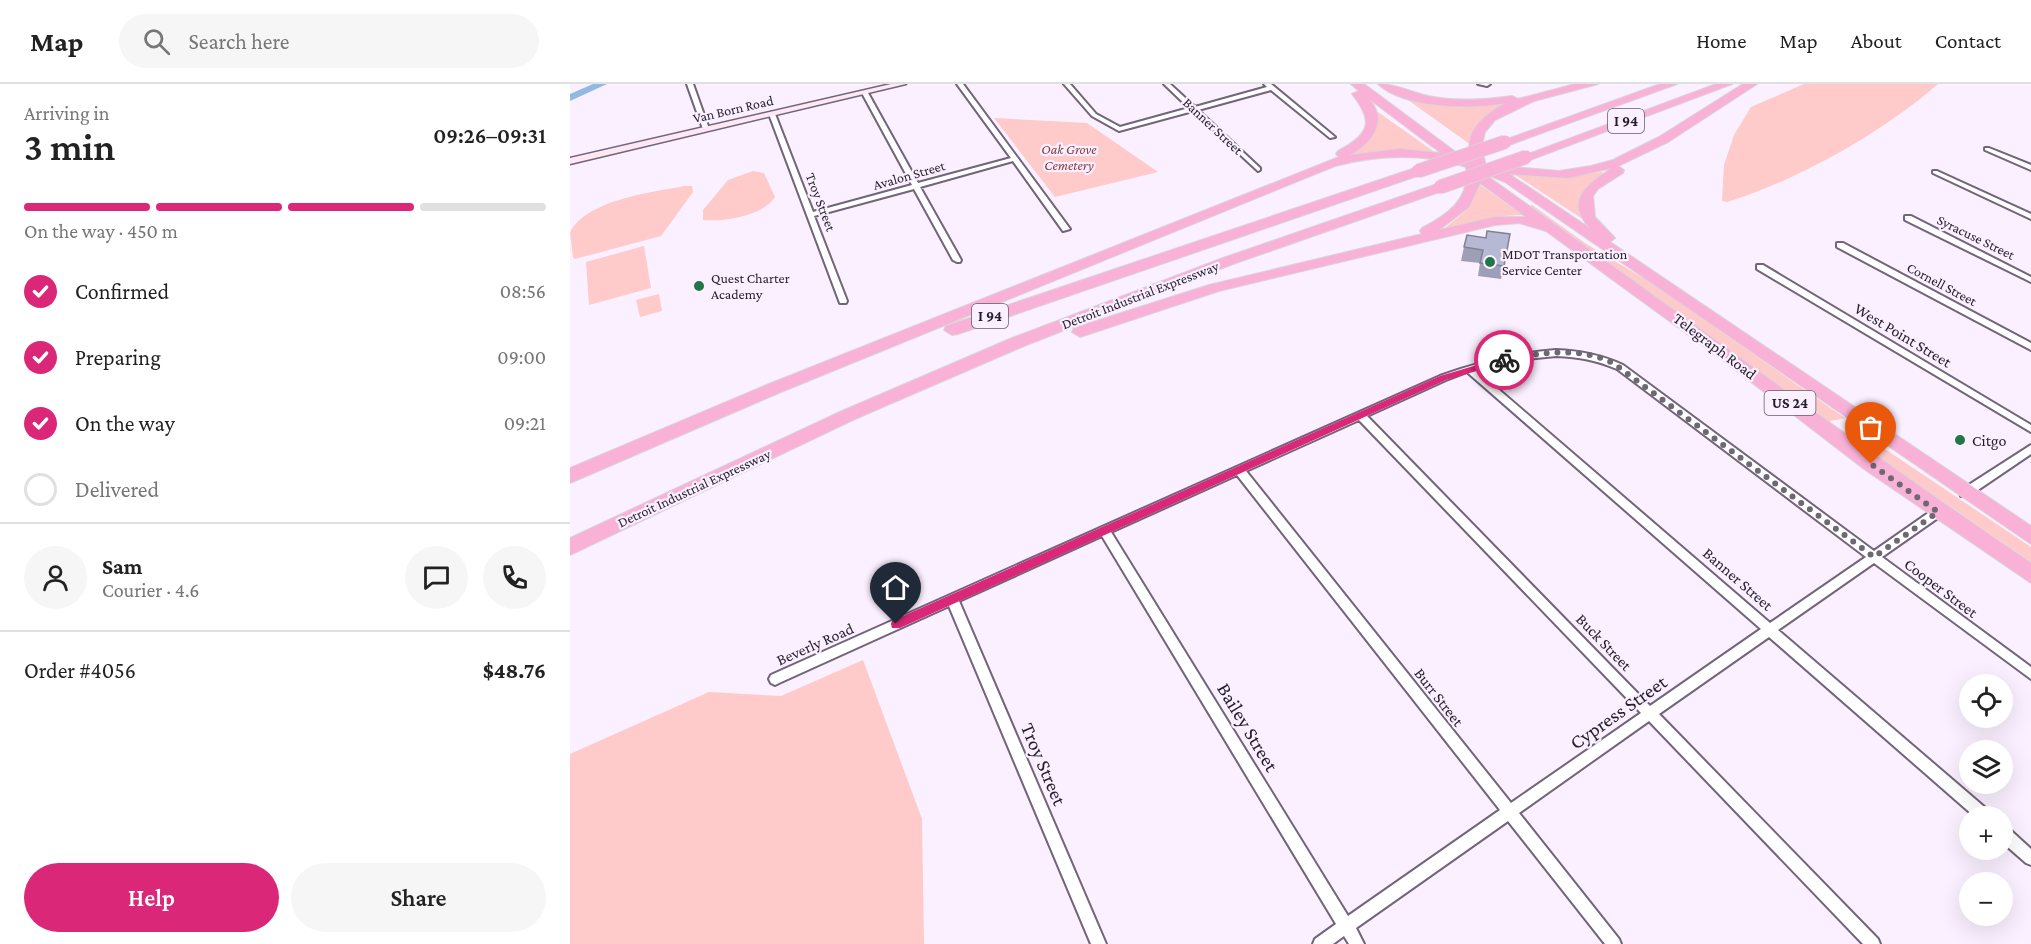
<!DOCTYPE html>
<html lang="en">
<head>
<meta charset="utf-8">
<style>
	:root { --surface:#fff; --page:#f6f6f6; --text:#222; --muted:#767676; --line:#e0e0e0; --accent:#db2777 }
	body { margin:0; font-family:"Crimson Pro",serif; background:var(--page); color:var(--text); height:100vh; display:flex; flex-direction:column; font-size:22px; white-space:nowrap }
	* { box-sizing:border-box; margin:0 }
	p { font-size:20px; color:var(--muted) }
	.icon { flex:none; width:33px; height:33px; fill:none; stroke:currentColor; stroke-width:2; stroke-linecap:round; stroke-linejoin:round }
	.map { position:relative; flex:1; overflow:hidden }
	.details { display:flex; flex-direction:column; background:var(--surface); width:570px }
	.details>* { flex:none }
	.fabs { position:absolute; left:1389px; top:590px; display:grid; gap:12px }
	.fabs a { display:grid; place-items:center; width:54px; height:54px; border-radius:50%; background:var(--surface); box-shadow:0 6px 24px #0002; font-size:30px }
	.pin { position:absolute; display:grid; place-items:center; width:51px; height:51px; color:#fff; margin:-62px -26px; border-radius:50% 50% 50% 0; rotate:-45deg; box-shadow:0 0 6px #0007 }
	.pin .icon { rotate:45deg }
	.courier { position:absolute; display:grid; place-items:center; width:60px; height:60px; margin:-30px; border:4px solid #db2777; border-radius:50%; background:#fff; color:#222; box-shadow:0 2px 8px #0007 }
	.summary em { font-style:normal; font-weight:600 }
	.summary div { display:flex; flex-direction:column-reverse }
	.summary { display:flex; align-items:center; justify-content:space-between; height:102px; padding:0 24px }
	h1 { font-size:39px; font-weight:600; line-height:45px }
	.bar { display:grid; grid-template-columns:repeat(4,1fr); gap:9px 6px; align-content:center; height:72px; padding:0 24px }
	.bar i { height:8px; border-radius:4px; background:var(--line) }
	.bar .on { background:var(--accent) }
	.bar p { grid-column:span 4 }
	.line { display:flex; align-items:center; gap:15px; padding:0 24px; border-top:2px solid var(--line) }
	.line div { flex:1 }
	.round { display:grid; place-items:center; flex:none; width:63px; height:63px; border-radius:32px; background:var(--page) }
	ol { padding:0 24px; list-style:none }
	li { display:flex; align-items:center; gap:18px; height:66px }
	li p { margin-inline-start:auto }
	li .icon { padding:6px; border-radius:50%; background:var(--accent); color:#fff; stroke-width:4 }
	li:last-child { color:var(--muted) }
	li i { width:33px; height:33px; border:3px solid var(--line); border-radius:50% }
	.cta { display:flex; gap:12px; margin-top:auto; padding:12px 24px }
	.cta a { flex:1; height:69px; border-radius:36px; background:var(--accent); color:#fff; font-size:24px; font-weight:600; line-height:69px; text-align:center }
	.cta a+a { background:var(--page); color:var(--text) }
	header { display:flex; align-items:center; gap:36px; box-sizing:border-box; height:84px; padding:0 30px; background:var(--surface); border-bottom:2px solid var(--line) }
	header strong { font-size:28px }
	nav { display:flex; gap:33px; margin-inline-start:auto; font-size:21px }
	.search { width:420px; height:54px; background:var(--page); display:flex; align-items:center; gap:15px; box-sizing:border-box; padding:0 21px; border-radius:33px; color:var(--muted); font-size:22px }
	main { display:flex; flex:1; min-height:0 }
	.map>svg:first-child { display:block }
	.green { fill:#fecaca }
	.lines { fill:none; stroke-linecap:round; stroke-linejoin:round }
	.river { fill:#92b9e4; fill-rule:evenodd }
	.street-casing { stroke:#72647a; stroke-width:4 }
	.secondary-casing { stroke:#72647a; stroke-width:3 }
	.highway-casing { stroke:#d7d6d8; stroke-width:2 }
	.street { fill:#fff; fill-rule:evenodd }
	.secondary { fill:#fde8f3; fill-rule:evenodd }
	.highway { fill:#f9b1d8; fill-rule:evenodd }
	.highway-bridge-casing { stroke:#d7d6d8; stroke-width:15; stroke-linecap:butt }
	.highway-bridge { stroke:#f9b1d8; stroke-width:13 }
	.wall { fill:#9d9fb6 }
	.building { fill:#b7b9d4; stroke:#808294; stroke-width:1.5 }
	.route { fill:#db2777 }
	.done { stroke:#6e6873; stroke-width:6; stroke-dasharray:0 10.8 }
	.poi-dot { fill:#227648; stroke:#faf0ff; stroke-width:2 }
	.labels { text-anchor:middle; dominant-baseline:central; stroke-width:4.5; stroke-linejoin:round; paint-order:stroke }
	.far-street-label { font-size:14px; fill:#231e27; stroke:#faf0ff }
	.far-park-label { font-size:14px; font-style:italic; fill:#883c42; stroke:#faf0ff }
	.far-poi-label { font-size:14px; fill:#231e27; stroke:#faf0ff; text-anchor:start }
	.shield { fill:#faf0ff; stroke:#645d68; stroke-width:1.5 }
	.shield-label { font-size:15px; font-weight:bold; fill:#231e27 }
	.street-label { font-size:16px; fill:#231e27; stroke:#faf0ff }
	.poi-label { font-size:16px; fill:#231e27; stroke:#faf0ff; text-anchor:start }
	.near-street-label { font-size:20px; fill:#231e27; stroke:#faf0ff }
</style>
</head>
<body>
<header>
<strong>Map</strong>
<div class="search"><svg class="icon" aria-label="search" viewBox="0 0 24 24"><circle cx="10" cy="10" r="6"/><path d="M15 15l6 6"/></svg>Search here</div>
<nav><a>Home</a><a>Map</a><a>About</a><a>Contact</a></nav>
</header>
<main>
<section class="details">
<div class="summary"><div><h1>3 min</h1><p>Arriving in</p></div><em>09:26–09:31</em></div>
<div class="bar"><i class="on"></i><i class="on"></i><i class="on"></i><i></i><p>On the way · 450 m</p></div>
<ol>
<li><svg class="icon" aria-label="check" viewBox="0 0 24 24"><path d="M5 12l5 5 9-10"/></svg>Confirmed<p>08:56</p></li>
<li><svg class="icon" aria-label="check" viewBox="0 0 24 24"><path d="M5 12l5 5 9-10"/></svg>Preparing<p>09:00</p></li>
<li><svg class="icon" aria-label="check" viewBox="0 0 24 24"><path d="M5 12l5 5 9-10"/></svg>On the way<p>09:21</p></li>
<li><i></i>Delivered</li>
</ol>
<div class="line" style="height:108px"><a class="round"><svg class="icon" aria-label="person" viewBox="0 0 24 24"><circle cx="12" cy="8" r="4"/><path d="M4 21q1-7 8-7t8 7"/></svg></a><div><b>Sam</b><p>Courier · 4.6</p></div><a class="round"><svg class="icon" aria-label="chat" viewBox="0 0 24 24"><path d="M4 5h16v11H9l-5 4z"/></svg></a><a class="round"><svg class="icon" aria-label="phone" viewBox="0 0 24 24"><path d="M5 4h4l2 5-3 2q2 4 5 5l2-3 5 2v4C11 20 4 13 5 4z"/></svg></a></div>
<div class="line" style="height:78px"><div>Order #4056</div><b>$48.76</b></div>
<div class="cta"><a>Help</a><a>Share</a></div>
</section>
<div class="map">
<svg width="1461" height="860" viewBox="0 0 1461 860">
	<rect width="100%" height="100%" fill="#faf0ff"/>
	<path class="green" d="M1234,0H1368C1312,49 1228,96 1157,118L1152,117L1154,81L1164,51L1181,23Z
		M831,11L843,14L935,20L908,40L901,61Z
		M806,28H808L866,69L829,66L784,70L782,68L805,46Z
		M424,34L517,39L588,88L485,113Z
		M183,87L194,89L205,113C193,132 154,138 133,136V126L158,96Z
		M1032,88L1035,91L1024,98L1015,133L1011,134L944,90L994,93Z
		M909,100L952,131L934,132L880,145L876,143L898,125Z
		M115,102H122L123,108L91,152L5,175L3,173L0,149C15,116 83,108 115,102Z
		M962,121L1015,159L1078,197L1275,334L1256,338L959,122Z
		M74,162L81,204L19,221L16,178Z
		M89,210L92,227L70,233L66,216Z
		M1282,347L1300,355L1461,463V478L1278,352L1277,348Z
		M293,576L352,735L354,860H0V670L139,608L211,612Z"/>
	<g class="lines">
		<path class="river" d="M23,0H37L0,17V10Z"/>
		<defs>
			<path id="street" d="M117,0H123L139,45L138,46L133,45Z
				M387,0H393L500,145L493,147L443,77L350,103L391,176L390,178H387L383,176L344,105L244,132L277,217L276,219H270L199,30L202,28L205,30L243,128L342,101L292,9L293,8L298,9L348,99L441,74Z
				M494,0H500L526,30L550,43L619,24L594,0H600L625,23L697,3L694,0H701L765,53L760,54L701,6L628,26L690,84V86L688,87L623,27L549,47L522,32Z
				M908,0H920L917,2Z
				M1415,64H1419L1461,81V86L1415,66Z
				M1363,87H1367L1461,130V135L1363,89Z
				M1335,132H1341L1461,193V198L1335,136Z
				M1267,159H1273L1461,259V266L1267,163Z
				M1187,181H1193L1461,341V348L1187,185Z
				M986,266C1011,267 1031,271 1053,281L1304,467L1364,425H1372L1373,428L1372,431L1312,473L1461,583V595L1304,479L1208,546L1419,727L1421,732H1404L1199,553L1089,630L1308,855L1310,860H1293L1079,637L949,729L1049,855L1051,860H1035L938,737L786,844L794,860H779L774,852L763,860H743L745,855L766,840L532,452L389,517L536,860H521L379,522L209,599L205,601L201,599L199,595L201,591L870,292C908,278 946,269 986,266ZM986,272C1009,273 1026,276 1047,285L1296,473L1200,539L906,286L938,277ZM897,288L1191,545L1080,622L797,332L876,296ZM789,336L1071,629L941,719L676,387ZM667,391L930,726L778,832L541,448Z
				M1461,361V370L1399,412H1391L1390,409L1391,406Z
				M1432,741L1437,743L1461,765V781L1456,779L1432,758Z"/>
			<path id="secondary" d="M321,0H336L0,80V74Z"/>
			<path id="highway" d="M781,0H794L887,69L889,73L899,76C901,72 898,68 899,63C900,41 919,28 936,19C902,25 835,25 808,0C826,0 841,8 858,12C886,18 914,16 942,12L948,15L1005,0H1028L964,17L925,36L915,48L911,64L916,81L989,87L1021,82L1043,76L1089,53L1173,0H1187L1098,58L1048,82L1054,86L1053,89L1028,105L1023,112L1025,133L1045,154L1040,158L1461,442V460L935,98L913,89C1096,219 1275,353 1461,479V499L1294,385L1150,274L976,147L949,139L925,141L649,207L510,253L502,248L504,244L639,201L852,150L850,147L852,144C877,131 901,115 896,83C854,69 808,71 765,82L211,308L0,399V384L199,300L769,73L766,70L768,67C799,50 805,39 782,10L789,7ZM798,14L871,69L830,65L780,71C803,58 819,36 798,14ZM1042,84C1018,100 993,117 1021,145L939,90L998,94ZM910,99L956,133H925L869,146L899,123Z
				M1090,0H1107L939,61L929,58Z
				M1146,0H1162L960,76L956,77L950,73Z
				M848,83L854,87L853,90L388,250L382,251L374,246L376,242Z
				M870,99L877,103L875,106L663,180L454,262L285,335L0,471V454L272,327L442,254L653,174Z"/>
		</defs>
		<use href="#street" class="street-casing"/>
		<use href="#secondary" class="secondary-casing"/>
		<use href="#highway" class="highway-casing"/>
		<use href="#street" class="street"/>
		<use href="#secondary" class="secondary"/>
		<use href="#highway" class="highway"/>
		<defs>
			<path id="highway-bridge" d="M848,87L935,58
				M870,103L956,73"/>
		</defs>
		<use href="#highway-bridge" class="highway-bridge-casing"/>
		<use href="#highway-bridge" class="highway-bridge"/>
	</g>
	<path class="wall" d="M916,154L934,182L931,195L908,192L910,179L891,177L894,163Z"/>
	<path class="building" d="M917,147L940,150L934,182L910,179L913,166L894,163L897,151L916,154Z"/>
	<path class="route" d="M934,273L937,278L876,296L330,544H322L321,540L322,537L870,292Z"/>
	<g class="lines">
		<path class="done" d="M934,276C970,269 1009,262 1043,279L1304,473L1368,428L1301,380"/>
	</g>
	<g class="poi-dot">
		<circle cx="920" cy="178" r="6"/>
		<circle cx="129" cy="202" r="6"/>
		<circle cx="1390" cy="356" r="6"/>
	</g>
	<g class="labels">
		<g class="far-street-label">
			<text transform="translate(163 25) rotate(-13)">Van Born Road</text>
			<text transform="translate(643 42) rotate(43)">Banner Street</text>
			<text transform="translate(339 91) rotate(-16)">Avalon Street</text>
			<text transform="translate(251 118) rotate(69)">Troy Street</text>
			<text transform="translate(1406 153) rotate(26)">Syracuse Street</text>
			<text transform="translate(1372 200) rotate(28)">Cornell Street</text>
			<text transform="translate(570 211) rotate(-21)">Detroit Industrial Expressway</text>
			<text transform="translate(124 404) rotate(-25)">Detroit Industrial Expressway</text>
		</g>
		<g class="far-park-label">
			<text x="499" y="65">Oak Grove<tspan x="499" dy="16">Cemetery</tspan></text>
		</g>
		<g class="far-poi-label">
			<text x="932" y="170">MDOT Transportation<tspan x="932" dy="16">Service Center</tspan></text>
			<text x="141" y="194">Quest Charter<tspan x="141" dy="16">Academy</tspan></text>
		</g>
		<g class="shield">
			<rect x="1038" y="25" width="36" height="24" rx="4.5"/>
			<rect x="402" y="220" width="36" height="24" rx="4.5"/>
			<rect x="1194.5" y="307" width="51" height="24" rx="4.5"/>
		</g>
		<g class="shield-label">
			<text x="1056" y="37">I 94</text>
			<text x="420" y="232">I 94</text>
			<text x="1220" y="319">US 24</text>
		</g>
		<g class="street-label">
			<text transform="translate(1333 251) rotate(31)">West Point Street</text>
			<text transform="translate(1145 262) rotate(37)">Telegraph Road</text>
			<text transform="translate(1168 495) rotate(41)">Banner Street</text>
			<text transform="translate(1371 504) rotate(37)">Cooper Street</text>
			<text transform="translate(1034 558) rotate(46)">Buck Street</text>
			<text transform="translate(245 560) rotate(-24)">Beverly Road</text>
			<text transform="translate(869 613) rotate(52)">Burr Street</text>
		</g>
		<g class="poi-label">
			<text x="1402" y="356">Citgo</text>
		</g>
		<g class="near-street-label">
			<text transform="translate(1048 628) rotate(-35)">Cypress Street</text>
			<text transform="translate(678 643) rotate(59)">Bailey Street</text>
			<text transform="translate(474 680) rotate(67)">Troy Street</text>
		</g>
	</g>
</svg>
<div class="fabs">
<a><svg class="icon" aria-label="locate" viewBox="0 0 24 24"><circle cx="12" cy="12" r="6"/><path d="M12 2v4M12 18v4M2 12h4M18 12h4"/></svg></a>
<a><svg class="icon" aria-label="layers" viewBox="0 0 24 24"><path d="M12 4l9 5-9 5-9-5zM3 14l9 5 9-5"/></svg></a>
<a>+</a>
<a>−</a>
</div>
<div class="pin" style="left:1301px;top:380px;background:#ea580c"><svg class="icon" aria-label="bag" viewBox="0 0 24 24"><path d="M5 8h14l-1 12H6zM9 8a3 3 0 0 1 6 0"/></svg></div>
<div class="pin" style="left:326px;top:540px;background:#1f2937"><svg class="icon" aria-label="home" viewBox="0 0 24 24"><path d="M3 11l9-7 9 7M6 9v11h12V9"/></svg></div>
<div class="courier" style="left:934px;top:276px"><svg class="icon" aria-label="bike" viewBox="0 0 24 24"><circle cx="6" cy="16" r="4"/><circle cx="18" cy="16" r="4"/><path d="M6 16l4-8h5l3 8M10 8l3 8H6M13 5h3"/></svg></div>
</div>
</main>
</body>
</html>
